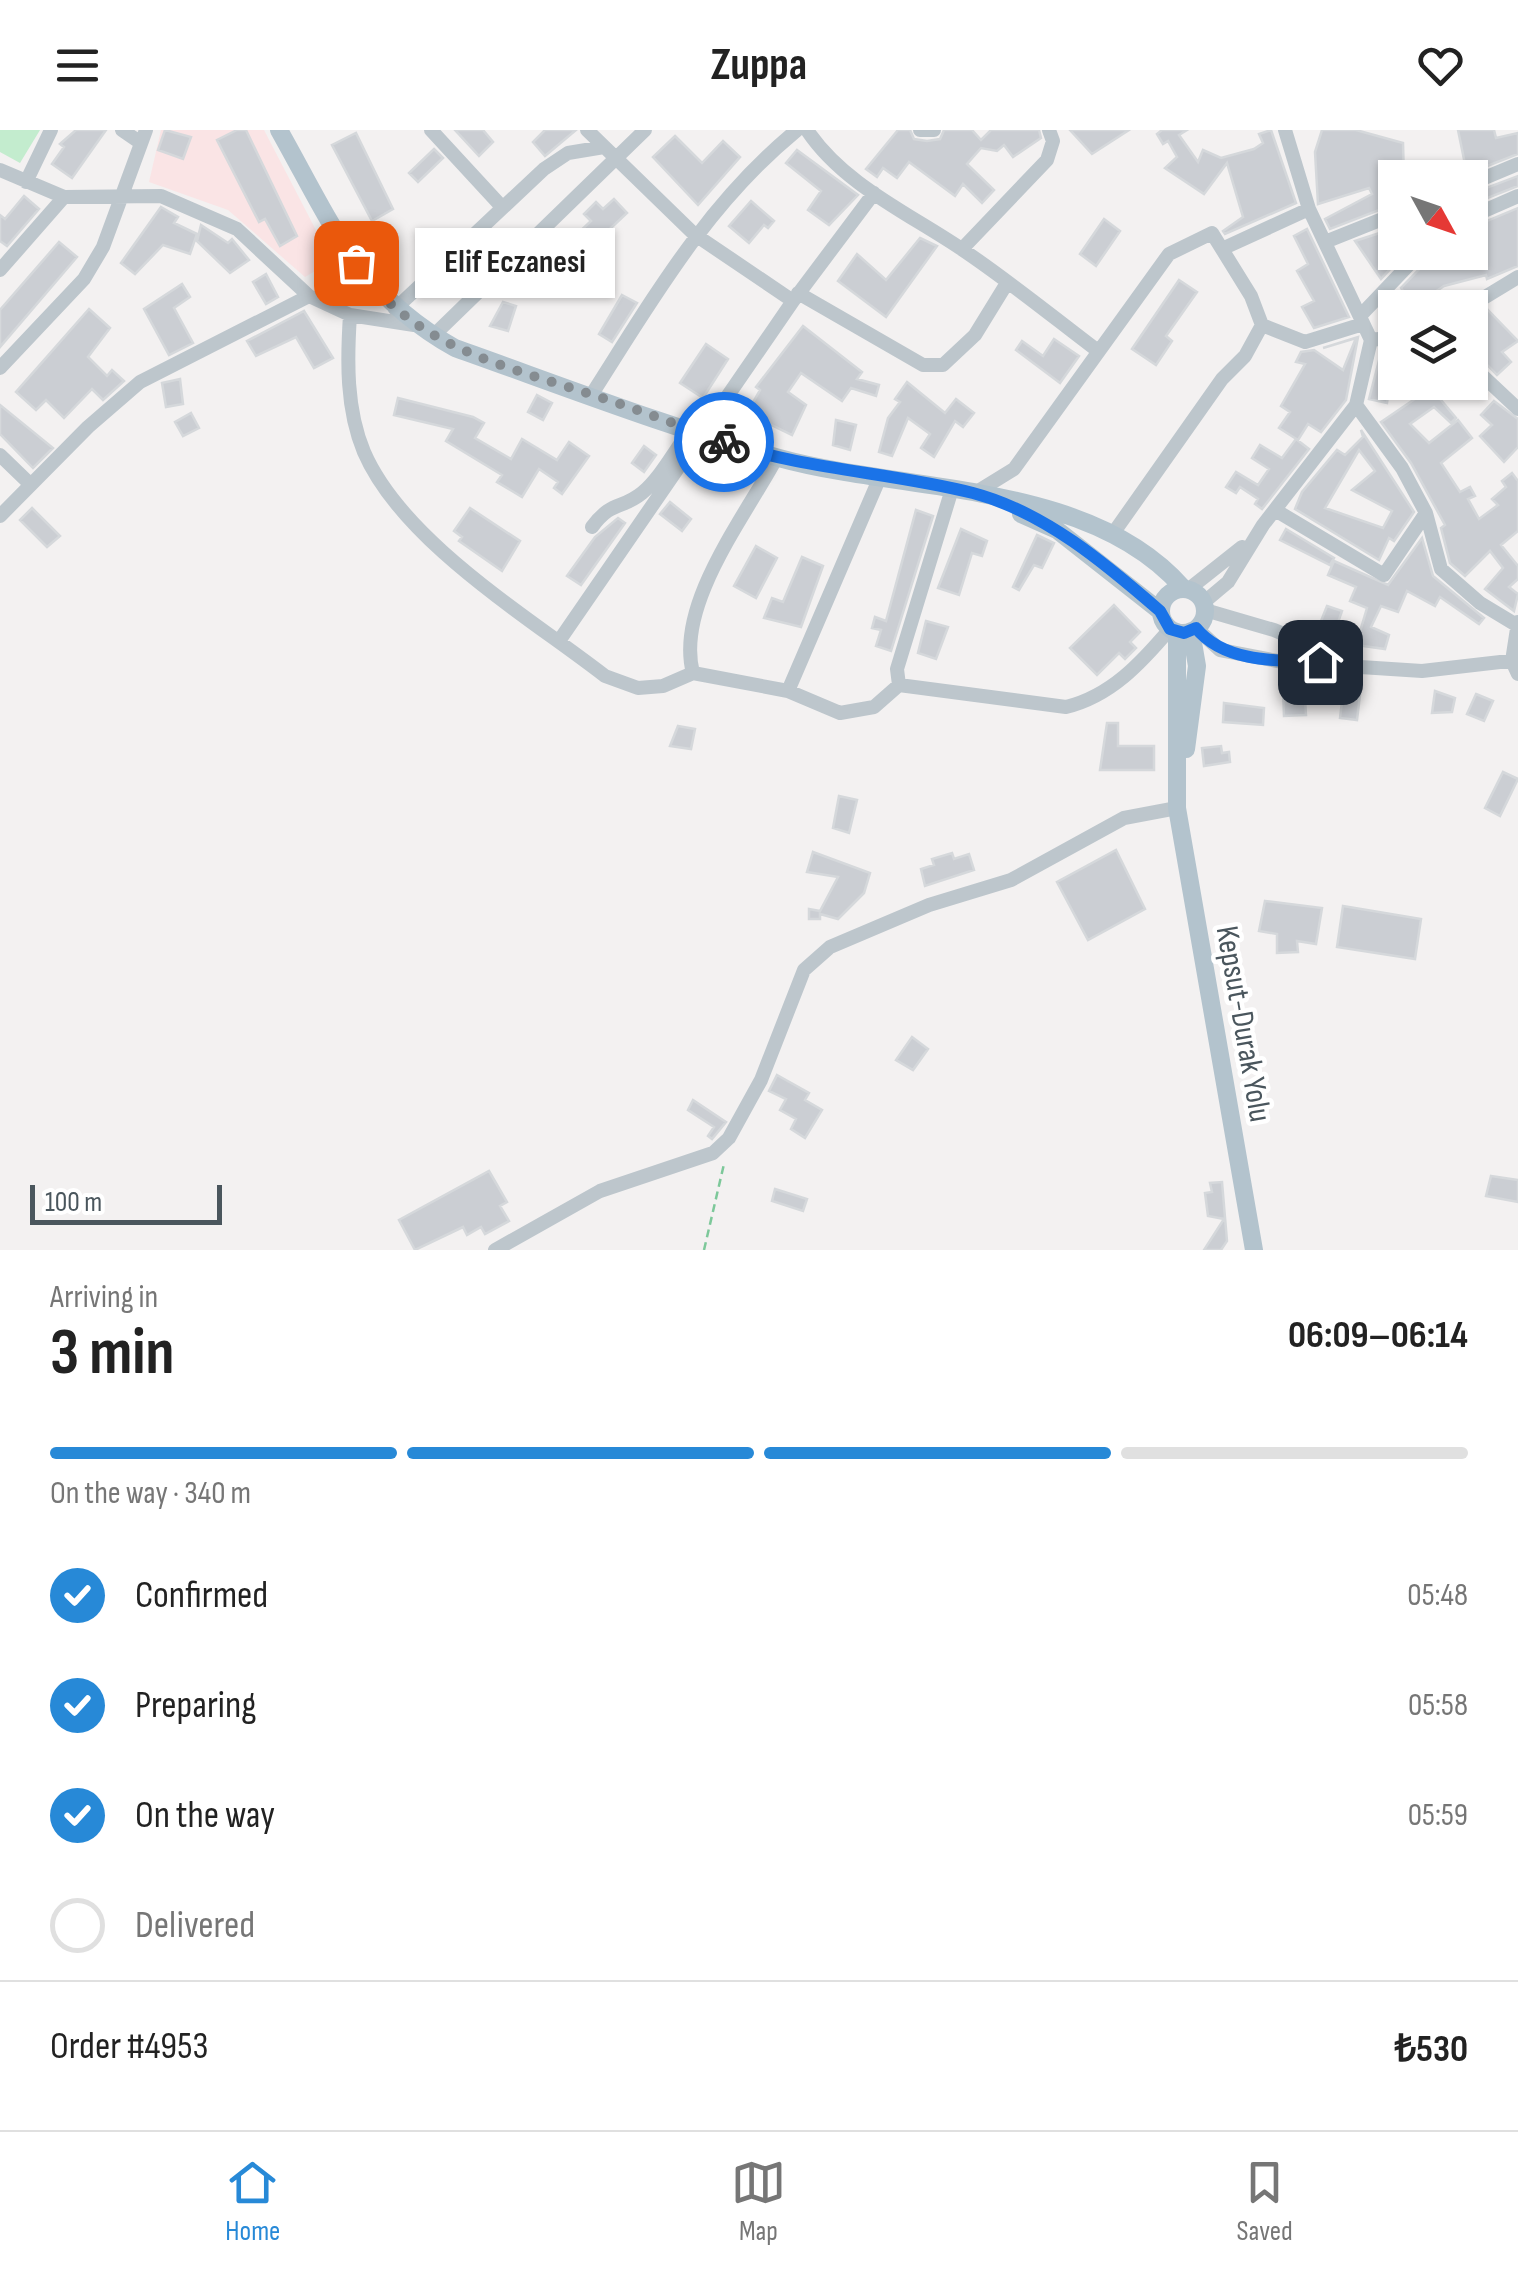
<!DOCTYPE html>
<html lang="en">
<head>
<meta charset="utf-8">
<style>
	:root { --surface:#fff; --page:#f6f6f6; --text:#222; --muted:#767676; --line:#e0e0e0; --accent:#2789d7 }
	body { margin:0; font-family:"Sofia Sans Condensed",sans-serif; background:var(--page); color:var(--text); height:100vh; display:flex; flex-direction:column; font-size:38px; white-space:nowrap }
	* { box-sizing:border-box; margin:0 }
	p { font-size:32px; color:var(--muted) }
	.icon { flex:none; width:55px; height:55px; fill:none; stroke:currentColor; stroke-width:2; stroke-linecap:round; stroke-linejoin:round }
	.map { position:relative; height:1120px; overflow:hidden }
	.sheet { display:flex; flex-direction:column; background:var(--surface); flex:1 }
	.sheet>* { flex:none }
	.needle { width:65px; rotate:130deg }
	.buttons { position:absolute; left:1378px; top:30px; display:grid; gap:20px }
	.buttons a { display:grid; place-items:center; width:110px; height:110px; border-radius:0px; background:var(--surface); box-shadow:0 2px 8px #0004; font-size:50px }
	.scale { position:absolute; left:30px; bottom:25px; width:192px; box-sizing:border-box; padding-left:10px; border:5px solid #4a565d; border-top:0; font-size:28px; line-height:35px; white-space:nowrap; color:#4a565d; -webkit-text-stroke:8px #fff; paint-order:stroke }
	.pin { position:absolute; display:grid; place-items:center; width:85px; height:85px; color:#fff; margin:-42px; border-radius:20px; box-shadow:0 5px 15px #0006 }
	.courier { position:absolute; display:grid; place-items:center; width:100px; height:100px; margin:-50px; border:8px solid #1a73e8; border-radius:50%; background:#fff; color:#222; box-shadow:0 2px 12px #0007 }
	.bubble { position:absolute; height:70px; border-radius:0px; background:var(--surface); box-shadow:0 2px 8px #0004; font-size:32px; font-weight:700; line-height:70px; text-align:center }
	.headline em { font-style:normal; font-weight:700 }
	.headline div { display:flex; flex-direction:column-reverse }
	.headline { display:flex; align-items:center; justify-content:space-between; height:170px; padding:0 50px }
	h1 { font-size:65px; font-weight:700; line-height:75px }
	.bar { display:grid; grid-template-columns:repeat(4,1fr); gap:15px 10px; align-content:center; height:120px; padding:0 50px }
	.bar i { height:12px; border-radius:8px; background:var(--line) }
	.bar .selected { background:var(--accent) }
	.bar p { grid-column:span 4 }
	.line { display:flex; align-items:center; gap:25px; padding:0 50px; border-top:2px solid var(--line) }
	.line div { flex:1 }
	ol { padding:0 50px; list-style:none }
	li { display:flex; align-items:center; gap:30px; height:110px }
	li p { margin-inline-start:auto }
	li .icon { padding:10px; border-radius:50%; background:var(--accent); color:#fff; stroke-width:4 }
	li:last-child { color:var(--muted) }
	li i { width:55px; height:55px; border:5px solid var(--line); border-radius:50% }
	header { display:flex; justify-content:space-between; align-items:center; height:130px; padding:0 50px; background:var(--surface); font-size:45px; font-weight:700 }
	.menu { display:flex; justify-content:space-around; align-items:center; height:140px; border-top:2px solid var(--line); background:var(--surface); font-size:28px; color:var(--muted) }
	.menu a { display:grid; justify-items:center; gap:5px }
	.menu .selected { color:var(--accent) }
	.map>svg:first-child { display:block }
	.medical { fill:#fae4e5 }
	.green { fill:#c3ecce }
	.building { fill:#cbced3; stroke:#d5d8db; stroke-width:2.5; fill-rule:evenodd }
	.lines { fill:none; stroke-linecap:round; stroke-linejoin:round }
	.path { stroke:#7dc89a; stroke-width:2.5; stroke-dasharray:8 5; stroke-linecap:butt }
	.minor { stroke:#bdc6cc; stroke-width:14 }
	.major { stroke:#b3c3cd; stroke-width:18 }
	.done { stroke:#858c91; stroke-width:10; stroke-dasharray:0 18 }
	.route { stroke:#1a73e8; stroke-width:12 }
	.labels { text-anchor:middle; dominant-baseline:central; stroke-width:9; stroke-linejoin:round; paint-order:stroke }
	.street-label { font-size:32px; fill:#4a565d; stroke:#fff }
</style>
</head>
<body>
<header><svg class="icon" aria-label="menu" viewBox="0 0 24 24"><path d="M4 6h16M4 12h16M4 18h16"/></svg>Zuppa<svg class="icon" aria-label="heart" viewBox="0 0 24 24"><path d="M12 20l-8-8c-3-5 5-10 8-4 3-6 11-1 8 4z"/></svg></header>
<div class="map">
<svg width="1518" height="1120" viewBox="0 0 1518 1120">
	<rect width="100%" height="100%" fill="#f3f1f1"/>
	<path class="medical" d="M161,0H264L332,131L305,147L228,80L149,52Z"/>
	<path class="green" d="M0,0H40L20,33L0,22Z"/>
	<path class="building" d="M76,0H106L72,48L52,34L64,17L60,14Z
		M165,0L191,7L183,29L158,20Z
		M237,0H246L297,106L280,116L265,89L259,92L217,10Z
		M455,0H483L493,12L479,26Z
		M545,0H576L545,26L533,12Z
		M898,0H910L914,9L927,11L940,9L944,0H972L981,10L991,0H1039L1041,8L1013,27L1004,15L997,21L981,18L967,34L994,60L982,73L963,54L955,66L909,32L897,48L883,38L877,47L866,39Z
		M1070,0H1129L1092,24Z
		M1162,0H1187L1179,5L1198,32L1203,20L1221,28L1254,19L1263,13L1259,4L1271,0L1296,73L1225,104L1223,101L1243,87L1227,33L1204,64L1165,38L1177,27L1168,11L1163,14L1157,4Z
		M1322,0H1356L1403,13L1404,48H1395V74L1330,99L1325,89L1372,64L1369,58L1318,74L1315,22Z
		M1458,0H1494L1496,8L1518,3V24L1467,44Z
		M356,3L393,79L372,91L332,15Z
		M675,6L702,33L723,11L740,27L698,75L653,27Z
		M434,19L443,28L418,52L409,43Z
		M797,20L858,65L829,95L808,80L821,61L786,33Z
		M1518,46V56L1470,75V64Z
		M24,66L39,79L7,116L0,111V85L5,89Z
		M614,69L627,83L595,113L603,121L584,142L559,121L591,91L584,84L596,72L603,79Z
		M751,71L774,91L768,98L764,95L749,113L729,96Z
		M161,77L178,87L174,93L197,104L190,124L163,115L135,144L121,133Z
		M1518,78V136L1487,149L1486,145L1444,156L1428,167L1434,178H1415L1401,158L1428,130L1448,122H1470V98Z
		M1104,89L1120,101L1096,136L1080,124Z
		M201,95L228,113L232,109L249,130L230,143L197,111Z
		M1395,98V122H1406L1381,149L1355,111Z
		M1307,99L1349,187L1314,198L1302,177L1314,171L1297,141L1308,134L1294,106Z
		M920,108L937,116L886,187L838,151L857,124L886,150Z
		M59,112L77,127L0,217V180Z
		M266,144L278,167L266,174L253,152Z
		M1179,150L1197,162L1166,206L1172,211L1156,235L1132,219Z
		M182,154L190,167L174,178L193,213L169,225L144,179Z
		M622,165L637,173L612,212L599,204Z
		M503,172L516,176L508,201L490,196Z
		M89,179L110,198L88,227L107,246L112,240L124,251L103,270L92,259L64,288L46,270L36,280L16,262Z
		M1488,180L1518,211L1502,222L1511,232L1497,245L1470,217V196Z
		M304,181L333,228L314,238L296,207L256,226L247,211Z
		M803,196L862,242L857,249L879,255L876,266L851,258L842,271L801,243L788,262L806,275L792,305L747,283L760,260L756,257Z
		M1358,207L1346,270L1321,302L1308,294L1298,310L1279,298L1290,282L1281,276L1305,234L1296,232L1301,222L1314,220L1343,240L1356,208L1323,218Z
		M1054,209L1079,226L1060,253L1016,220L1022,211L1043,226Z
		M706,214L728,229L703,268L680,253Z
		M1395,218L1387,273L1369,269L1382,219Z
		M180,249L183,274L166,277L162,253Z
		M907,252L945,283L956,269L974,283L963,297L955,291L934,327L921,318L930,304L908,288L892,326L879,322L888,288L900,272L895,269Z
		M1431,258L1456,288L1451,293L1434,277L1410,294L1429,313L1458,290L1472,308L1441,333L1460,362L1470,357L1475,366L1468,369L1479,389L1498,375L1492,369L1506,357L1502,351L1512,343L1518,351V401L1501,415L1518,436V449L1509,457L1518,464L1514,481L1485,459L1503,438L1490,421L1465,446L1450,433L1441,398L1445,395L1411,333L1381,292Z
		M537,265L552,273L543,290L528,282Z
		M398,268L473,287L484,293L475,308L511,329L522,309L557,330L569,312L589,326L562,364L554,358L558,352L539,339L522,367L497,352L502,345L446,311L453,299L394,285Z
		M1494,271L1518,289V317L1504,332L1480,306L1492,295L1481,285Z
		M0,275L53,318L33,338L0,304Z
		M191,283L199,298L183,306L175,292Z
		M836,290L856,295L850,320L833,315Z
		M1361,300L1414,382L1394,411L1389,408L1379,430L1295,379L1302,362L1337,320L1345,325L1363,307ZM1359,320L1375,341L1352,360L1392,381L1383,398L1325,378Z
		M1296,309L1309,319L1262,379L1255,374L1258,369L1240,357L1236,363L1226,357L1236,342L1258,355L1269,339L1252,328L1260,315L1282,328Z
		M644,316L656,325L644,342L632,333Z
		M670,372L691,389L682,401L660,384Z
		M32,378L60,406L47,417L20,390Z
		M470,378L520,411L502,441L459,411L462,407L454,401Z
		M916,380L933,386L891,521L876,516L881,500L872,498L875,487L886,491Z
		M618,388L625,393L581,455L567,446L595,407Z
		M961,399L987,411L982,426L972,423L959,465L938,458Z
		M1286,399L1334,428L1330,435L1280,410Z
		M1037,405L1054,413L1042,438L1034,435L1019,460L1013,457Z
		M1422,408L1433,446L1484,488L1479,494L1440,467L1435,476L1407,461L1398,482L1381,476L1371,497L1389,505L1385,519L1356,515L1367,478L1350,471L1356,457L1328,445L1334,431L1388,455Z
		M756,416L777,428L756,468L734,456Z
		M802,427L823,436L801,497L764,488L772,468L783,472Z
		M1114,475L1140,502L1130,512L1136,518L1125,529L1119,523L1097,545L1070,518Z
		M1327,476L1342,481L1333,507L1317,501Z
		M926,491L948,497L936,529L918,523Z
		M1308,554L1327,555L1326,570L1305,568L1306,585L1284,586L1283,561L1307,559Z
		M1435,561L1455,568L1452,582L1432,583Z
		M1343,563L1360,565L1357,590L1340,588Z
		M1476,564L1493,571L1484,591L1467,584Z
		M1224,573L1264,578L1263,595L1223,592Z
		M1107,593H1118V616H1154V640H1100Z
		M678,596L695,599L691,619L670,616Z
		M1221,616L1222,623L1229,622L1230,632L1204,636L1202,618Z
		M1503,642L1518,649L1500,686L1485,678Z
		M839,666L857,670L849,703L833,698Z
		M1116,720L1145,779L1088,810L1057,752Z
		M813,722L870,743L864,763L838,789L820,784V789H809V779L820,781L838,747L807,742Z
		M952,723L954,729L969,724L974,740L925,756L921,739L934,735L932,729Z
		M1265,771L1322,778L1316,814L1297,811L1298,822L1277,823V804L1259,801Z
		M1343,776L1421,789L1415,829L1337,817Z
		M912,907L928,919L913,940L896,930Z
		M777,945L809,963L805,970L822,980L805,1008L791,999L796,989L780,980L786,969L769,961Z
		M693,970L726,992L712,1009L708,1006L714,997L688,980Z
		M489,1041L507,1072L500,1076L509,1091L485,1104L481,1097L467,1105L463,1097L415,1120L399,1090Z
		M1491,1046L1518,1050V1072L1486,1066Z
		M1222,1052L1227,1111L1221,1120H1204L1224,1089L1208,1086L1205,1063L1212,1062L1210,1053Z
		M775,1059L807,1069L803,1081L772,1071Z"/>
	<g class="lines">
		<path class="path" d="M704,1120L724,1034"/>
		<path class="minor" d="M122,0L138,11
			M431,0L502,77
			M587,0L694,104L793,171
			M807,0C843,54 908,83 960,118C1008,150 1053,187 1098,221
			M920,0H934
			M0,40L64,67L161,66L237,99L309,166L350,185L414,195
			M26,52L51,0
			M1470,54L1518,34
			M1470,87L1518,66
			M1325,112L1395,84
			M1224,118L1309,79
			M962,119L1047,30L1053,11L1049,0
			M0,140L64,67
			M798,163L923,235H943L975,205L1007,153
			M1467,178L1518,147
			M395,179L544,39L568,23L604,17
			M350,185C347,230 346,279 364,322C403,412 529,487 605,546L638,558L663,556L693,543L788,561L840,583L874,577L899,555L1066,577C1111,566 1141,533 1170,499
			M1360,186L1421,122
			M1262,195L1305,212L1363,194
			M433,206L645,0
			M1371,210L1395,207
			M1470,234L1518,279
			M0,238L84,149L103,117L146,0
			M592,264C654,167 707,74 797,0
			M1356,275L1402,338L1426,383L1441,439L1480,473L1518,496
			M0,325L29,353
			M975,363L1014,339L1169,124L1212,103L1251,166L1262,195L1245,226L1222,249L1112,405
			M1275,380L1384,445L1426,383
			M0,386L88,297L140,252L309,166
			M592,397C612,370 621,380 642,363C661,347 675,320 690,300
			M1189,459L1242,417
			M1203,473L1228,452L1263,395L1356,275L1371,210L1309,79L1285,0
			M1205,480L1274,500L1343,529
			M1518,492L1512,531L1518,544
			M1196,498L1220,520L1283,532L1422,541L1518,530
			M559,511L793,171L874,63
			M693,543C675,475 745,387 777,327
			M899,555L897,539L952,359
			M788,561L880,347
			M495,1120L600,1061L713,1023L729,1008L761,950L804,840L830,817L929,775L1011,750L1124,688L1177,678"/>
		<path class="major" d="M279,0C332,94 357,163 455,218C562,256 670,298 779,328C906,363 1090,351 1183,458
			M1021,384L1057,400L1160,481
			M1161 481a22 22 0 1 1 44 0a22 22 0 1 1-44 0Z
			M1177,502V678L1254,1120
			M1186,619L1197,536L1191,501"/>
	</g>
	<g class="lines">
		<path class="done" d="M356,133C410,216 505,236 593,265C637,279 680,296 724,312"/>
		<path class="route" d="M724,312C806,340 890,342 973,363C1045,382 1106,434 1160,481L1170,499L1184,503L1196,498C1224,533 1279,531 1320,532"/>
	</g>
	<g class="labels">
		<g class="street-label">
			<text transform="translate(1243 894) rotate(80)">Kepsut-Durak Yolu</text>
		</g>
	</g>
</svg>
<div class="buttons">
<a><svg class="needle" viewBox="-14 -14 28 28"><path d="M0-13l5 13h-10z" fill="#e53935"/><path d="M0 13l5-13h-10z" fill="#767676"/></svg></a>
<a><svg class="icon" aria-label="layers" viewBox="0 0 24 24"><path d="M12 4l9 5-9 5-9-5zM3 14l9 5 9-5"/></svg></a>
</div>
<div class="scale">100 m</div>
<div class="pin" style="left:356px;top:133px;background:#ea580c"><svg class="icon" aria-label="bag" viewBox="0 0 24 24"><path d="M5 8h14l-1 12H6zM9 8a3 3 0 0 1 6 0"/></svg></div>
<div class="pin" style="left:1320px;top:532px;background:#1f2937"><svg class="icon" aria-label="home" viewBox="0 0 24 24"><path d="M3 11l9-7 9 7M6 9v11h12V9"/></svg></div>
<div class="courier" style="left:724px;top:312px"><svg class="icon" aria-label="bike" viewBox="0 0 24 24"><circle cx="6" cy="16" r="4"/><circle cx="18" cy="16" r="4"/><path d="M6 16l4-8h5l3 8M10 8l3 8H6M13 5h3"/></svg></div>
<div class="bubble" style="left:415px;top:98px;width:200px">Elif Eczanesi</div>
</div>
<section class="sheet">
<div class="headline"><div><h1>3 min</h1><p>Arriving in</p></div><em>06:09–06:14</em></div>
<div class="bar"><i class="selected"></i><i class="selected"></i><i class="selected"></i><i></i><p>On the way · 340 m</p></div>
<ol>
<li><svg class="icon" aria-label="check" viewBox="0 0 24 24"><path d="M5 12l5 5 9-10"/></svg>Confirmed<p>05:48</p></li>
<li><svg class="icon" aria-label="check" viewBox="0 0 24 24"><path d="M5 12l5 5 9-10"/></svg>Preparing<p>05:58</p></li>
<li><svg class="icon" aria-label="check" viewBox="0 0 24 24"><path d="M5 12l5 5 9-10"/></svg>On the way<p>05:59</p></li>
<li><i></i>Delivered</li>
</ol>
<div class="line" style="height:130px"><div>Order #4953</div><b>₺530</b></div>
</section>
<nav class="menu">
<a class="selected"><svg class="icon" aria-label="home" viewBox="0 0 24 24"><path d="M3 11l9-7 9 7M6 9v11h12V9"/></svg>Home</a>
<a><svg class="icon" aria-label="map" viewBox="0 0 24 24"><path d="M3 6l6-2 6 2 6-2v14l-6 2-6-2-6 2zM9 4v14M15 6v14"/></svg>Map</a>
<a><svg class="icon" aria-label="saved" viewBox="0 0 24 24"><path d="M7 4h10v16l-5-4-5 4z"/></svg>Saved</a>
</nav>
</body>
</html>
